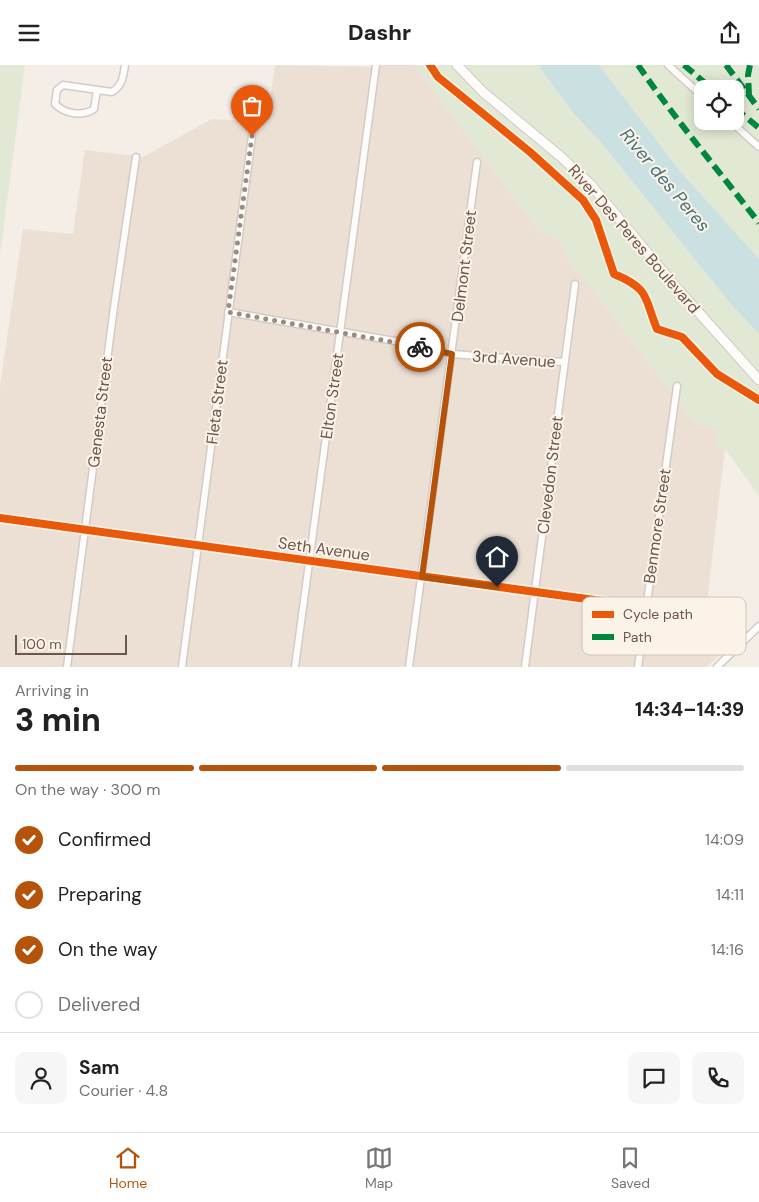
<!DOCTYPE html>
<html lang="en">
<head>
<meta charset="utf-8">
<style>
	:root { --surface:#fff; --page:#f6f6f6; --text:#222; --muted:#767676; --line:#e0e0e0; --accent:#b45309 }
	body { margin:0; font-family:"DM Sans",sans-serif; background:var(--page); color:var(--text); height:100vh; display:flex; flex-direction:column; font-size:19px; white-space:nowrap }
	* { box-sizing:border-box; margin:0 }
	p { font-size:16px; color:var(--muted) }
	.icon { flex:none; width:28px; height:28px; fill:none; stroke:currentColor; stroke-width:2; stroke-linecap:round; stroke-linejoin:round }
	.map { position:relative; height:602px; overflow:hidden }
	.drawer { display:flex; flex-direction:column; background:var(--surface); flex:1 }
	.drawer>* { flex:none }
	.fabs { position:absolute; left:694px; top:15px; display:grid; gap:10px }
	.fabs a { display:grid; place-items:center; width:50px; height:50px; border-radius:10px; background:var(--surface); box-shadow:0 2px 12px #0003; font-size:25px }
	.scale { position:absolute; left:15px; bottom:12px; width:112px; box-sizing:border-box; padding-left:5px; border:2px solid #6d564c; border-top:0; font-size:14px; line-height:18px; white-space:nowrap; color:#6d564c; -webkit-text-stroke:4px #fcf3e8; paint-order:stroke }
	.pin { position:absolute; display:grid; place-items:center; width:42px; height:42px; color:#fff; margin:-51px -21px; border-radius:50% 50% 50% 0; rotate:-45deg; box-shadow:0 0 5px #0007 }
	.pin .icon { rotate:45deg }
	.courier { position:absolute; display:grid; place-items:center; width:50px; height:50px; margin:-25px; border:4px solid #b45309; border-radius:50%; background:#fff; color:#222; box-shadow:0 1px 6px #0007 }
	.summary em { font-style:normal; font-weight:800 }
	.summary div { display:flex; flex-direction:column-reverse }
	.summary { display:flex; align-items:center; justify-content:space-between; height:85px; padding:0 15px }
	h1 { font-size:32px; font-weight:800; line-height:38px }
	.bar { display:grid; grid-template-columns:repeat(4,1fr); gap:8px 5px; align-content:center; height:60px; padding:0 15px }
	.bar i { height:6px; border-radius:4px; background:var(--line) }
	.bar .active { background:var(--accent) }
	.bar p { grid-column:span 4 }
	.line { display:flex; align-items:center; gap:12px; padding:0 15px; border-top:1px solid var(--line) }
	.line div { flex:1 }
	.round { display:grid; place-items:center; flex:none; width:52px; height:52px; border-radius:10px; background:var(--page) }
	ol { padding:0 15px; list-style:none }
	li { display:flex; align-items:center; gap:15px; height:55px }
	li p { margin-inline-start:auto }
	li .icon { padding:5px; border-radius:50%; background:var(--accent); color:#fff; stroke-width:4 }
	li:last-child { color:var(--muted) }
	li i { width:28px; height:28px; border:2px solid var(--line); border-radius:50% }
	header { display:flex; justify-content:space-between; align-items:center; height:65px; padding:0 15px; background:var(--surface); font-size:22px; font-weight:800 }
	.tab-bar { display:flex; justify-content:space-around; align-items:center; height:70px; border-top:1px solid var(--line); background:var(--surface); font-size:14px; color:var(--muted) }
	.tab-bar a { display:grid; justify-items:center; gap:2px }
	.tab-bar .active { color:var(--accent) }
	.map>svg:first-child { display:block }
	.residential { fill:#ece0d5 }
	.green { fill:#e1e8d3; fill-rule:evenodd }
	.water { fill:#cbe1e1 }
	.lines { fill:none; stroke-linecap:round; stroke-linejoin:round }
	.street-casing { stroke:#d2cbc6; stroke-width:9 }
	.secondary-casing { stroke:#d2cac4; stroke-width:11 }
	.street { stroke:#fdfcfb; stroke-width:6 }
	.secondary { stroke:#fdfcfb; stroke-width:9 }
	.quiet { stroke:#00873e; stroke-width:6; stroke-dasharray:12 6; stroke-linecap:butt }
	.cycleway-casing { stroke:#fcf3e8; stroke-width:11 }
	.cycleway { stroke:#e8590c; stroke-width:8 }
	.done { stroke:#9c8b82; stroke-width:5; stroke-dasharray:0 9 }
	.route { stroke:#b45309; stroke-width:6 }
	.labels { text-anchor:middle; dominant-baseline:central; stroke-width:4; stroke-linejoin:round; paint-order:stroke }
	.street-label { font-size:16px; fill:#6d564c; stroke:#fcf3e8 }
	.water-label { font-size:18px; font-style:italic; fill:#467277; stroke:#fcf3e8 }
	.key { fill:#fcf3e8; stroke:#d1c4b9; stroke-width:1 }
	.key-label { font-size:14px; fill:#6d564c }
</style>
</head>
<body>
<header><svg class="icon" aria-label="menu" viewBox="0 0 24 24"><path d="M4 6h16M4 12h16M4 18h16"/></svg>Dashr<svg class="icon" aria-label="share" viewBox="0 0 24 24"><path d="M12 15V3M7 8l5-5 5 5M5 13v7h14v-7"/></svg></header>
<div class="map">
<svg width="759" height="602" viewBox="0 0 759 602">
	<rect width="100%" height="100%" fill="#f4eee7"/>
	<path class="residential" d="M275,0L379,2L380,0H415L539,165L560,175L568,193L696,359L718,363L725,383L705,554L745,561L743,567L707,602H0V321L23,164L73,169L85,85L143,92L212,54L267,57Z"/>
	<path class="green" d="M0,0H25L0,189Z
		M415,0H538L573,48L599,75L730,238L759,269V431L725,384L715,382L718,363L696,359L568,193L560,175L539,165Z
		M599,0H759V194L680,106ZM702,24H735V56H702Z"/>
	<path class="water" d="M538,0H599L680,106L759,194V269L730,238L599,75L573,48Z"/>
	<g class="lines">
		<defs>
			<path id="street" d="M668,0L702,31
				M97,25L94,44C82,52 65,49 55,39L57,25L63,20L112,27C123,20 123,12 125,0
				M730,56L759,82
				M228,247L406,278L452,289L564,297
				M0,453L645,542
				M67,602L114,242L136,92
				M182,602L252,71
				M295,602L376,0
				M409,602L477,97
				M525,602L575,219
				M638,602L677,321
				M717,602L759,561"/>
			<path id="secondary" d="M457,0L483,27L560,91L591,120L676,222L759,315"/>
		</defs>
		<use href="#street" class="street-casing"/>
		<use href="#secondary" class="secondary-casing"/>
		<use href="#street" class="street"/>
		<use href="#secondary" class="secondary"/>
		<path class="quiet" d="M638,0C675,54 719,106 759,158
			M684,0L712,24
			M726,0L759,44
			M749,30L748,10L750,0
			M735,43L759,63"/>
		<defs>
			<path id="cycleway" d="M430,0L438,12L530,87L583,135L596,155L614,209C650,224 644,232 657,264L682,272L717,309L759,335
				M0,453L645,542"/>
		</defs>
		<use href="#cycleway" class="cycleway-casing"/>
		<use href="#cycleway" class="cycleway"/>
	</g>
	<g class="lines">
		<path class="done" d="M252,71L228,247L420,282"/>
		<path class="route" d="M420,282L452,289L422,512L497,522"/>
	</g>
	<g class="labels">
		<g class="street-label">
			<text transform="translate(634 174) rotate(49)">River Des Peres Boulevard</text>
			<text transform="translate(464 201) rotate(-83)">Delmont Street</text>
			<text transform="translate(514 294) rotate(4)">3rd Avenue</text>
			<text transform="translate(332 331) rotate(-82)">Elton Street</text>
			<text transform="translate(217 337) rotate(-83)">Fleta Street</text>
			<text transform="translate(100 347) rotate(-83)">Genesta Street</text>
			<text transform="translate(550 410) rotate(-83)">Clevedon Street</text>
			<text transform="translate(657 461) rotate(-82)">Benmore Street</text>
			<text transform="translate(324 484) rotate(8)">Seth Avenue</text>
		</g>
		<g class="water-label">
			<text transform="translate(665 115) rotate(50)">River des Peres</text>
		</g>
	</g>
	<rect x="582" y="532" width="164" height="58" rx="8" class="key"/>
	<rect x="592" y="546" width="22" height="7" fill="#e8590c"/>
	<rect x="592" y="569" width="22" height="6" fill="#00873e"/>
	<g class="key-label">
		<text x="623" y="554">Cycle path</text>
		<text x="623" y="577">Path</text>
	</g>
</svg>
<div class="fabs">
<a><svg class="icon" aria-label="locate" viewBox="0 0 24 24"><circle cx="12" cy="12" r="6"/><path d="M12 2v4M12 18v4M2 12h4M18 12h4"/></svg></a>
</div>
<div class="scale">100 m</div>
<div class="pin" style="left:252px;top:71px;background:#ea580c"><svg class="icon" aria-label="bag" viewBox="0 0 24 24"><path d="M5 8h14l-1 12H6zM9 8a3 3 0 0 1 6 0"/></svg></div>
<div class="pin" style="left:497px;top:522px;background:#1f2937"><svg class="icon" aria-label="home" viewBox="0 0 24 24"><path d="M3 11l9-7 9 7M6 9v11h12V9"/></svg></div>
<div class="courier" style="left:420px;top:282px"><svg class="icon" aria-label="bike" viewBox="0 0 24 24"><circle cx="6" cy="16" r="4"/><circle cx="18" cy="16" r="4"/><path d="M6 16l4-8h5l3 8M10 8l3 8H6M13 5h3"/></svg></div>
</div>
<section class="drawer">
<div class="summary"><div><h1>3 min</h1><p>Arriving in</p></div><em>14:34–14:39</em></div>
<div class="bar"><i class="active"></i><i class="active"></i><i class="active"></i><i></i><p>On the way · 300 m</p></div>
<ol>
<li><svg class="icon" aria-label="check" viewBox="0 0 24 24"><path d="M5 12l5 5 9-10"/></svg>Confirmed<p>14:09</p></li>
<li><svg class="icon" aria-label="check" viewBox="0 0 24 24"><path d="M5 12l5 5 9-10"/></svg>Preparing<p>14:11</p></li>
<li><svg class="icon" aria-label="check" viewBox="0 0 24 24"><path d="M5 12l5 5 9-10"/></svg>On the way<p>14:16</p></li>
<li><i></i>Delivered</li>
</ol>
<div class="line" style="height:90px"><a class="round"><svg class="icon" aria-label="person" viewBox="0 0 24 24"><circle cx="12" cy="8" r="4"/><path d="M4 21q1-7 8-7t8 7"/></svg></a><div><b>Sam</b><p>Courier · 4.8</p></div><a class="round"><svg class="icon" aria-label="chat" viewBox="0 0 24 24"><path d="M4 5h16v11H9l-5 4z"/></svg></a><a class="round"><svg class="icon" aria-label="phone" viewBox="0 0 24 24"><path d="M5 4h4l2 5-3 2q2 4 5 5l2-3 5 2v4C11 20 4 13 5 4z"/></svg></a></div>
</section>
<nav class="tab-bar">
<a class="active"><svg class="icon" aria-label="home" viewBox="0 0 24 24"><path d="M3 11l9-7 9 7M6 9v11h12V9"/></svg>Home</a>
<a><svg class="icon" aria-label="map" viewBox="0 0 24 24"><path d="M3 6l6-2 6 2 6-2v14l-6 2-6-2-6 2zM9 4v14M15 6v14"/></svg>Map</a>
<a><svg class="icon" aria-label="saved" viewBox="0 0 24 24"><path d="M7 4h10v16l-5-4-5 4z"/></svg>Saved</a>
</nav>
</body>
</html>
